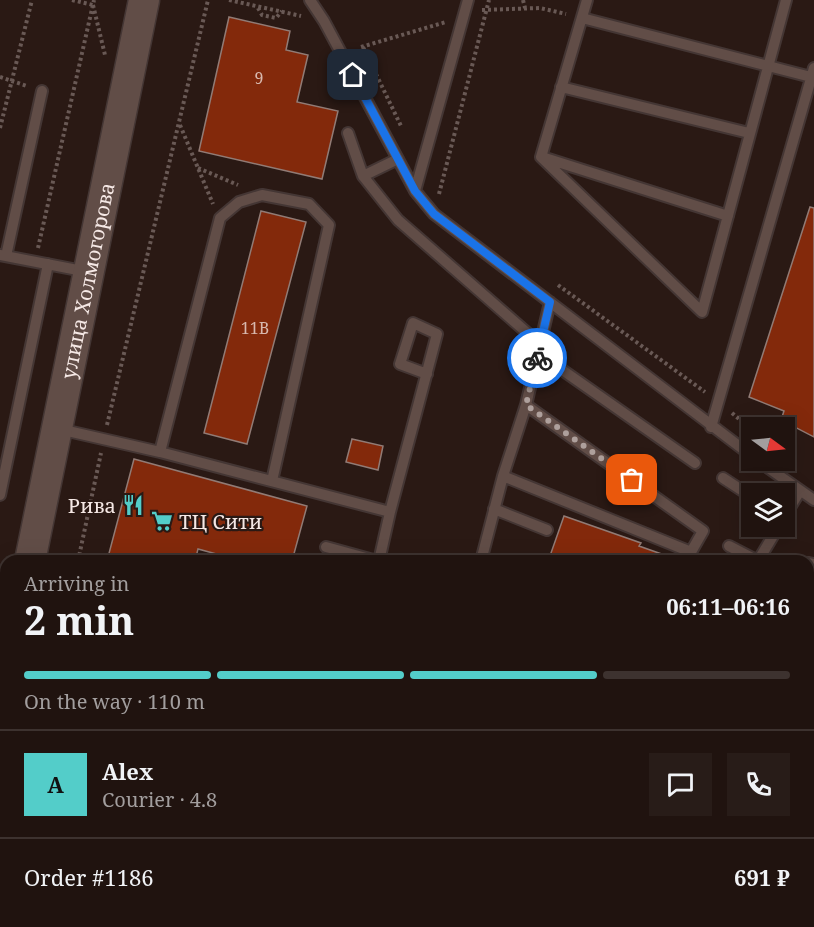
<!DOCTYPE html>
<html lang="en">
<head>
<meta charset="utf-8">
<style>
	:root { --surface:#20130f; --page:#281c18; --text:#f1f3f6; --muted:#a29e9e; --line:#3d322f; --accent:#53cdc9 }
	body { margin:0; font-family:"Noto Serif",serif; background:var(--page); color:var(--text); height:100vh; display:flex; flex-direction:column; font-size:22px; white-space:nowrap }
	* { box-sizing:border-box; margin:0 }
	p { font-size:20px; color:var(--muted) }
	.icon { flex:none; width:33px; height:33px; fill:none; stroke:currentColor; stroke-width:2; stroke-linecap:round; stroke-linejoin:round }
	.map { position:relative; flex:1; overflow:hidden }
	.side { position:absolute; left:0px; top:555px; width:814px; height:372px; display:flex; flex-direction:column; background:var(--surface); border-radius:18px 18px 0 0; box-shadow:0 6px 24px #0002,0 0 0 2px var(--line) }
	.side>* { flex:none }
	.needle { width:39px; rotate:105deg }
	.fabs { position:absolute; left:741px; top:417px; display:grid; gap:12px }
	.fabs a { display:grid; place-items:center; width:54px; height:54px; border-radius:0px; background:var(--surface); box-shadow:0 6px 24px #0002,0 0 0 2px var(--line); font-size:30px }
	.pin { position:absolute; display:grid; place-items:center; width:51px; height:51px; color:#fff; margin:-26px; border-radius:12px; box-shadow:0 3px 9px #0006 }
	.courier { position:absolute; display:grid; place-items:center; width:60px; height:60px; margin:-30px; border:4px solid #1a73e8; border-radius:50%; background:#fff; color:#222; box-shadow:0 2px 8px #0007 }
	.head em { font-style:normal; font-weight:700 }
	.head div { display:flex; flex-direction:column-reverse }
	.head { display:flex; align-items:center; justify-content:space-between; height:102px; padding:0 24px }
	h1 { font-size:39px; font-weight:700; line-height:45px }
	.bar { display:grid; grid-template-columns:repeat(4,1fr); gap:9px 6px; align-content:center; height:72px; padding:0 24px }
	.bar i { height:8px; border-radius:4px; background:var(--line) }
	.bar .selected { background:var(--accent) }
	.bar p { grid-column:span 4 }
	.line { display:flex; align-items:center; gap:15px; padding:0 24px; border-top:2px solid var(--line) }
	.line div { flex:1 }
	.round { display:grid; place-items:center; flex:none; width:63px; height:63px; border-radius:0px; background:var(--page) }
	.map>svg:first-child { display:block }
	.building { fill:#83290b; stroke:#917b75; stroke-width:1.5 }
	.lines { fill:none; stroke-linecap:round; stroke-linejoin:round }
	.lane-casing { stroke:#443634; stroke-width:14 }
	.secondary-casing { stroke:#443634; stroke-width:33 }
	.path { stroke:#695955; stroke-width:4; stroke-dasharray:3 3; stroke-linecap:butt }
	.lane { stroke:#614d47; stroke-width:10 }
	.secondary { stroke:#614d47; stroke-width:30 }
	.done { stroke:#aea09c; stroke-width:6; stroke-dasharray:0 10.8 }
	.route { stroke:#1a73e8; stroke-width:8 }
	.labels { text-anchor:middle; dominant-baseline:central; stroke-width:4.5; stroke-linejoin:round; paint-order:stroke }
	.number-label { font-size:16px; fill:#d8b8ae }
	.street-label { font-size:20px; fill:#f5e8e5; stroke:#2a1914 }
	.poi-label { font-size:20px; fill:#f5e8e5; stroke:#2a1914; text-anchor:end }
</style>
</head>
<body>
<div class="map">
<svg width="814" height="927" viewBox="0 0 814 927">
	<rect width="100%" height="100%" fill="#2a1914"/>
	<path class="building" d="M229,17L290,31L286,50L308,55L297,102L338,111L322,179L199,151Z
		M810,207L814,208V437L781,420L784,411L749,397Z
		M261,211L306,222L247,444L204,433Z
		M352,439L383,446L378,470L346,462Z
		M134,459L307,506L292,561H242L198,549L195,561H107Z
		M564,516L641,543L639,546L673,558L672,561H573L551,553Z"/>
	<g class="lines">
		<defs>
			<path id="lane" d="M310,0L324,21L415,191L434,214L752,456
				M587,0L541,157L702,312L786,0
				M582,18L811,77
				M561,87L749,133
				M348,133L363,176
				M545,158L728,216
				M398,159L363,176L398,220L540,344
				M415,191L468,0
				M0,255L88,272
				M6,256L42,91
				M538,353L695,463
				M526,405L503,476L691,552L703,531L526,405L550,302
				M711,427L814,68
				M59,429L160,452L390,512L437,334L413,323L400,364L427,374
				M160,452L220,218L239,202L262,195L309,204L329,225L272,481
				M757,460L814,500
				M723,478L752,497
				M0,495L48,264
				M494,509L547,530
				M784,517L800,491
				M729,546L758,561L779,526
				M326,547L377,561
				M379,561L390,512
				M481,561L503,476
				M808,563L814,564
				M808,669L814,671
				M0,763L6,764
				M808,842L814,820
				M649,921L674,927
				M793,921L795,927
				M143,927V926
				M463,927L465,921"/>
			<g id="secondary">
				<path id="s1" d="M30,561L144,0"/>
				<path d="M0,709L6,680"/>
			</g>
		</defs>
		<use href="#lane" class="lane-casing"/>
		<use href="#secondary" class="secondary-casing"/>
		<path class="path" d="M72,0L93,5
			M229,0L301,16
			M523,0L525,8
			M93,5L105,55
			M258,8L262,15L276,18L282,11
			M482,10L540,8L566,14
			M361,47L446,22
			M363,47L401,126
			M0,77L27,86
			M180,125L213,204
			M0,128L32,0
			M198,168L238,185
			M439,194L489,0
			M38,248L94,0
			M558,285L705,392
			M732,413L752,430
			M107,425L208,0
			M78,561L101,453
			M0,592L5,569
			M507,921L526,927
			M479,922L497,926
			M0,924L6,897
			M2,927L7,921"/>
		<use href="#lane" class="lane"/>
		<use href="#secondary" class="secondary"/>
	</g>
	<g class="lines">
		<path class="done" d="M537,358L526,405L632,480"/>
		<path class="route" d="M353,75L415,191L434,214L550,302L537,358"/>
	</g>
	<defs>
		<symbol id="restaurant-bare" viewBox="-9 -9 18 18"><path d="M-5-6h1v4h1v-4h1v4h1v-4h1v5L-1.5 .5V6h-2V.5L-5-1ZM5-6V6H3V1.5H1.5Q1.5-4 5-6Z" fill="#53cdc9" stroke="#2a1914" stroke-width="2.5" paint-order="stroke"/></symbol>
		<symbol id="supermarket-bare" viewBox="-9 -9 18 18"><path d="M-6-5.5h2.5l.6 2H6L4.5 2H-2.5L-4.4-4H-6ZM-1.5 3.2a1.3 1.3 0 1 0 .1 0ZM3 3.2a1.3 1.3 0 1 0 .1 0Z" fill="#53cdc9" stroke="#2a1914" stroke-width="2.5" paint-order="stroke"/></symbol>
	</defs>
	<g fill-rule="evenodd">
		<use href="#restaurant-bare" x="118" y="490" width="30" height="30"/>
		<use href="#supermarket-bare" x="147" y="506" width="30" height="30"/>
	</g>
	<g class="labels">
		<g class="number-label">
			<text x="259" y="78">9</text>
			<text x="255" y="328">11В</text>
		</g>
		<g class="street-label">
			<text stroke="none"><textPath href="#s1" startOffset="286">улица Холмогорова</textPath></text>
		</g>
		<g class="poi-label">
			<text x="116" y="505">Рива</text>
			<text x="179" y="521" text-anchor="start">ТЦ Сити</text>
		</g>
	</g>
</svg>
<div class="fabs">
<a><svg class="needle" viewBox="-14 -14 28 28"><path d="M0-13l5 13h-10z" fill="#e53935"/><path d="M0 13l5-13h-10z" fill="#a29e9e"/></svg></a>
<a><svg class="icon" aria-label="layers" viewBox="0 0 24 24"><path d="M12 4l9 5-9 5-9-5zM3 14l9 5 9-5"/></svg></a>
</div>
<div class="pin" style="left:632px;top:480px;background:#ea580c"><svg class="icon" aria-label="bag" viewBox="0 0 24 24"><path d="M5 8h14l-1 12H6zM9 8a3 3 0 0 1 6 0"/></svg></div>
<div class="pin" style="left:353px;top:75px;background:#1f2937"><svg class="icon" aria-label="home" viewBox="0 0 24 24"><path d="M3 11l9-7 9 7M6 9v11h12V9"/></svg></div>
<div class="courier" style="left:537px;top:358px"><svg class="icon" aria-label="bike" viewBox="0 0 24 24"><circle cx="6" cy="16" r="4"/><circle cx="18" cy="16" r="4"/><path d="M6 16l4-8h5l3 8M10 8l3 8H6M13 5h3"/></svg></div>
<section class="side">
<div class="head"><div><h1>2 min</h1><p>Arriving in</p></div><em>06:11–06:16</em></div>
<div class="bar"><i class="selected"></i><i class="selected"></i><i class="selected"></i><i></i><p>On the way · 110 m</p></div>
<div class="line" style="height:108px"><b class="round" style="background:var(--accent);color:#111">A</b><div><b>Alex</b><p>Courier · 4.8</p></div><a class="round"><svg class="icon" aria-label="chat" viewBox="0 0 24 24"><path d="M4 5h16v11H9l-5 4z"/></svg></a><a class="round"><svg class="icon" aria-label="phone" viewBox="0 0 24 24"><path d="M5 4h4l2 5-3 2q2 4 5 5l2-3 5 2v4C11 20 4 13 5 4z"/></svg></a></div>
<div class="line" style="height:78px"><div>Order #1186</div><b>691 ₽</b></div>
</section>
</div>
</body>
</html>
